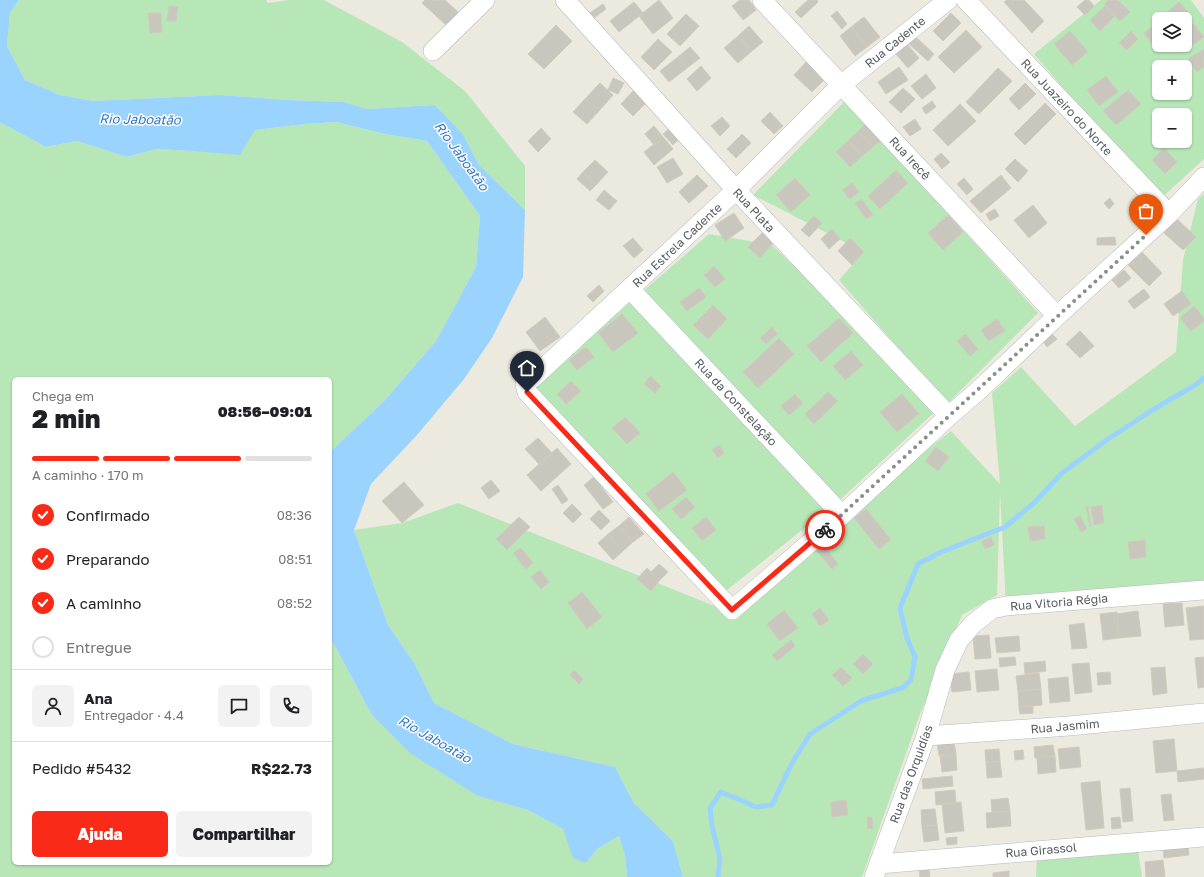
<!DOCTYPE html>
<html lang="pt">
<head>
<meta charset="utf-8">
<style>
	:root { --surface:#fff; --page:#f2f2f2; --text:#202124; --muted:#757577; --line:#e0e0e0; --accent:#f92a17 }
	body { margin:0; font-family:"Golos Text",sans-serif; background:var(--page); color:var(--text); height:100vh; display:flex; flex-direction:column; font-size:15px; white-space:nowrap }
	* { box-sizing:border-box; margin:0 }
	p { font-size:13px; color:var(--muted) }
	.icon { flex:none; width:22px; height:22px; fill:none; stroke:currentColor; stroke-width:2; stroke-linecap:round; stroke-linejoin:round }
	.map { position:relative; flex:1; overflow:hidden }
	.panel { position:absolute; left:12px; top:377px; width:320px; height:488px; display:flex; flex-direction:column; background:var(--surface); border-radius:6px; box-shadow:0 1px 3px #0004 }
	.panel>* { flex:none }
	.controls { position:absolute; left:1152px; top:12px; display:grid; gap:8px }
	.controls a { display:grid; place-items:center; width:40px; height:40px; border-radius:6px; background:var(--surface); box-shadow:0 1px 3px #0004; font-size:20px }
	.pin { position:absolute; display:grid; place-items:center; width:34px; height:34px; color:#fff; margin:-41px -17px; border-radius:50% 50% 50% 0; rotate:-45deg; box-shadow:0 0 4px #0007 }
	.pin .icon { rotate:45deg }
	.courier { position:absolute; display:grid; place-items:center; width:40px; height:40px; margin:-20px; border:3px solid #f92a17; border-radius:50%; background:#fff; color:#222; box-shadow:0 1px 5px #0007 }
	.headline em { font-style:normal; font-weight:800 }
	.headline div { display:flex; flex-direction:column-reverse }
	.headline { display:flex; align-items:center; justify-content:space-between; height:68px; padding:0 20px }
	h1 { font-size:26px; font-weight:800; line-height:30px }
	.bar { display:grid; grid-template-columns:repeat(4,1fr); gap:6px 4px; align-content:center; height:48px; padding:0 20px }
	.bar i { height:5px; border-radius:3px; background:var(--line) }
	.bar .current { background:var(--accent) }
	.bar p { grid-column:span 4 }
	.line { display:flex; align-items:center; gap:10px; padding:0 20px; border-top:1px solid var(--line) }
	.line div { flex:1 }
	.round { display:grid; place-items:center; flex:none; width:42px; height:42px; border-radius:6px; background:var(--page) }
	ol { padding:0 20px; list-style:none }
	li { display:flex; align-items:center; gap:12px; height:44px }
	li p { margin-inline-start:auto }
	li .icon { padding:4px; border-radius:50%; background:var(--accent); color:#fff; stroke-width:4 }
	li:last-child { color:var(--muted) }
	li i { width:22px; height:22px; border:2px solid var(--line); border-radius:50% }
	.primary-button { display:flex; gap:8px; margin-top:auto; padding:8px 20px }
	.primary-button a { flex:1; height:46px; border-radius:6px; background:var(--accent); color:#fff; font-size:16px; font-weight:800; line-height:46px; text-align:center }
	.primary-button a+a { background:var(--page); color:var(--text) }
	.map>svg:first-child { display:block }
	.green { fill:#b7e7b7; fill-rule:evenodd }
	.water { fill:#9bd3ff }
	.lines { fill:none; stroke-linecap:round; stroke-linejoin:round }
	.stream { stroke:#9bd3ff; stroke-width:5 }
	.building { fill:#c9c6bd; stroke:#d1cbbc }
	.street-casing { stroke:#b6b9bf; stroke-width:20 }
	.street { stroke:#fff; stroke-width:19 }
	.done { stroke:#8b8d8d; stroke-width:4; stroke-dasharray:0 7.2 }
	.route { stroke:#f92a17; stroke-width:5 }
	.labels { text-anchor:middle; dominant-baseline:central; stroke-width:3; stroke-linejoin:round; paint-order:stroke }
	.street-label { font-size:12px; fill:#575b61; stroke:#fff }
	.water-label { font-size:13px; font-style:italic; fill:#3178c4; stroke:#fff }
</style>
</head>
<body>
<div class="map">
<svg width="1204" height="877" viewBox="0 0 1204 877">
	<rect width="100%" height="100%" fill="#ece9de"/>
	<path class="green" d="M19,0H266L268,3L288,0H324L402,42L465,91L525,166V210L479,165L463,134L435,105L367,109L344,102L289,100L220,95L94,101L60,95L25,80L7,46L10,13Z
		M1101,0H1191L1204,18V159L1157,202L1095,125L1034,54ZM1159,19H1185V45H1159ZM1159,67H1185V93H1159ZM1159,115H1185V141H1159Z
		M846,100L1038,313L947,404L839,280L864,252L753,195Z
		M336,122L385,134L427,141L480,216L476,267L436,341L384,401L330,452V379H14V863H330V637L372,715L478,796L528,810L563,829L586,863L597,849L619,836L625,856L627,877H0V123L9,127L46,147L77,141L127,157L156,149L193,151L255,130L305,124Z
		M1204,194V584L1006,606L1000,492L997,595L962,615L920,714L862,877H683L673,841L634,803L615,767L513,744L434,703L415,664L388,625L354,530L402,523L458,503L722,609L951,431L1000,484L992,393L1021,367L1075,426L1176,352L1183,260L1198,199Z
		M709,234L772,245L940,407L842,498L727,590L527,392Z
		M1137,843L1142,877H1036L1037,850Z"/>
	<path class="water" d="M0,0H19L10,13L7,46L25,80L60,95L94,101L220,95L289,100L344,102L367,109L435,105L463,134L479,165L525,210L523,277L492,338L464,379L417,435L371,484L354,530L388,625L415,664L434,703L513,744L615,767L634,803L673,841L683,877H627L625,856L619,836L597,849L586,863L573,858L563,829L528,810L478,796L410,753L372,715L330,637V452L384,401L436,341L476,267L480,216L427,141L385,134L336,122L305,124L255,130L240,155L193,151L156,149L127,157L77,141L46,147L9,127L0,123Z"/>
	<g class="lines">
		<path class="stream" d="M718,877L720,859L712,826L710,808L721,792L738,799L756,807L772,805L792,763L810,734L861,701L902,688L911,680L915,657L907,638L900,608L918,564L941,552L1005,527L1035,502L1062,473L1108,439L1154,409L1197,384L1204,378"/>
	</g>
	<path class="building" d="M425,0H445L459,13L447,26L422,3Z
		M659,0L673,18L653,34L639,16Z
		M740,0H749L756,10L743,20L732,6Z
		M808,0H817L818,2L801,18L795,12Z
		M1007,0H1024L1044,21L1032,33L1004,2Z
		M1085,0H1089L1094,6L1085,15L1077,7Z
		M1109,0H1118L1130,12L1120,21L1104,4Z
		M634,2L643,13L619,32L610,21Z
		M1179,2L1190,14L1184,19H1159Z
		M603,4L606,9L594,18L590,13Z
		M169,6L178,7L176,21H167Z
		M1105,6L1115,16L1100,31L1090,20Z
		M837,11L847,24L842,29L831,16Z
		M148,13H161L162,32L150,33Z
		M951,13L961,23L943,41L933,31Z
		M686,14L699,26L680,46L667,34Z
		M864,17L880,37L867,47L851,27Z
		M1194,24L1204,37L1182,53L1176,45H1185V30Z
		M556,25L572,41L544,69L528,54Z
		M749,26L763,42L752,51L738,36Z
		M851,27L867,47L855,56L840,36Z
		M1152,27L1159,36V45H1162L1157,50L1144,33Z
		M966,30L982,47L954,73L938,57Z
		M1070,31L1088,52L1072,65L1054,44Z
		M1131,31L1138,39L1127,50L1119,43Z
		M738,36L752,51L738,63L724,48Z
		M916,37L934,54L928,61L909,44Z
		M658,39L672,52L654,70L641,57Z
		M907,44L919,58L908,68L896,54Z
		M690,47L700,58L687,68L678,57Z
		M1204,49V67L1197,72L1188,59Z
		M678,57L687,68L669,82L660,71Z
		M806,62L824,80L812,92L794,75Z
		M701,66L711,78L697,91L687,79Z
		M899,67L908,80L886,94L878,82Z
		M998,68L1012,81L979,114L966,102Z
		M926,74L936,88L922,99L911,86Z
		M1106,76L1118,92L1099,106L1087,90Z
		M613,78L624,83L618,94L608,90Z
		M600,83L613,95L599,111L585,99Z
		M1025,83L1036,94L1019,110L1009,99Z
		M903,88L915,99L901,113L889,102Z
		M635,89L648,101L633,116L621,104Z
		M1128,90L1141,104L1116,125L1103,111Z
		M585,99L599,111L587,124L573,112Z
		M932,101L936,107L926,114L922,108Z
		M1045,103L1056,114L1025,145L1014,134Z
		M960,104L976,121L948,146L933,130Z
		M770,112L783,126L774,134L761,121Z
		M722,117L730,126L720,136L711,126Z
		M915,119L921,129L910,136L903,127Z
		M867,123L882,139L873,147L858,131Z
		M654,126L663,137L654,145L645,134Z
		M671,127L680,138L673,145L663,134Z
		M541,128L551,139L538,152L528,141Z
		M858,131L873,147L862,156L848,141Z
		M742,134L751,143L736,158L727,149Z
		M663,137L673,149L654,165L644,152Z
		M848,141L862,156L850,167L836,152Z
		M1164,148L1177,162L1165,174L1152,160Z
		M941,153L950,162L942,169L934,159Z
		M673,158L683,174L667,183L657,167Z
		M1015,159L1028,171L1018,182L1005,169Z
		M595,160L608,172L596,185L583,172Z
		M896,170L908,183L880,209L868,196Z
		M583,172L596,185L590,191L577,179Z
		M697,175L708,186L689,203L679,192Z
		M1001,175L1011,188L981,213L970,201Z
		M795,178L810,195L791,212L776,195Z
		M964,178L973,189L967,195L957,184Z
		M852,183L859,192L850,199L842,190Z
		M604,190L617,201L609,210L596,200Z
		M1110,198L1114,204L1109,209L1104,203Z
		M862,199L873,215L866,219L855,203Z
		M1033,205L1047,223L1029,238L1014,220Z
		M995,209L999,216L990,221L986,214Z
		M734,213L744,228L725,241L715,225Z
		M948,215L963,232L943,250L928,233Z
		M814,216L822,223L809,237L801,230Z
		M1177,219L1196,237L1183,250L1164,233Z
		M832,229L840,239L829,249L821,239Z
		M763,232L774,242L760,258L748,247Z
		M1115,237L1116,245H1097V238Z
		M633,238L643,250L634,258L623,246Z
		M850,238L864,252L852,265L838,251Z
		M1142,252L1162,273L1149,286L1128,265Z
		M714,266L725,279L715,287L704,275Z
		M1124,270L1131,278L1119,288L1112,280Z
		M599,285L604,291L593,302L587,296Z
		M699,288L706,297L687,311L680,302Z
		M1144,289L1150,297L1134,309L1128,301Z
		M1182,291L1191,304L1173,316L1164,304Z
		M713,305L727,319L708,339L693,325Z
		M1194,306L1204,318V321L1191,331L1180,318Z
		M622,314L638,333L613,352L598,333Z
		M545,317L560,337L540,351L526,332Z
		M839,318L853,333L821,362L807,346Z
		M997,319L1005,331L988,341L981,330Z
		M772,327L777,334L766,344L760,338Z
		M1080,331L1094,346L1080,358L1066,344Z
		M1050,332L1057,339L1047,347L1041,339Z
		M965,334L978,349L970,356L957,341Z
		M779,338L794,354L758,388L743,372Z
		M586,347L594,357L577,370L569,360Z
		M851,351L863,365L845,380L833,366Z
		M650,376L661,386L655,393L644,384Z
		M571,381L581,391L566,404L557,394Z
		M828,392L838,401L814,424L805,414Z
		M795,394L803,404L789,415L781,406Z
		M902,394L919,414L897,432L880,412Z
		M625,417L640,433L627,444L612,428Z
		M538,438L552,453L539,464L525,449Z
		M719,445L724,453L718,458L712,450Z
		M936,447L949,457L938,471L925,461Z
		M557,448L571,464L541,491L527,475Z
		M673,472L687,490L659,511L646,494Z
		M594,477L613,502L603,509L584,485Z
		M491,480L500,491L489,499L481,488Z
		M404,482L424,505L402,523L382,501Z
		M558,485L568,500L562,504L552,489Z
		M686,497L695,507L681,519L672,509Z
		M572,504L582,514L573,523L563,513Z
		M1102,505L1104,523L1094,525L1091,507Z
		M1086,506H1088L1091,527H1090Z
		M866,509L891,540L879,549L854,518Z
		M599,510L610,521L601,530L590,519Z
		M1080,516L1087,529L1081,532L1074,519Z
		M519,517L530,527L507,550L496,539Z
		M629,517L644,534L633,542L619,526Z
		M706,517L716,530L702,541L692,528Z
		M619,526L633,542L623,551L608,534Z
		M1044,526L1045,539L1030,541L1028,527Z
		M608,534L623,551L613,560L598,543Z
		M991,537L994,545L985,549L982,541Z
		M1145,540L1146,557L1130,559L1128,542Z
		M824,546L838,564L832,569L817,551Z
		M521,548L533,563L526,569L513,553Z
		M659,564L668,572L660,580L651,572Z
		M647,568L660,580L651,591L637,579Z
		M540,570L549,582L541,589L531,577Z
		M582,592L602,617L587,629L568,603Z
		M1182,603L1184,625L1165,627L1163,604Z
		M1204,606V639L1190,640L1186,608Z
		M820,608L829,620L820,626L812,614Z
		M784,610L798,628L780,641L767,624Z
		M1138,611L1141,636L1119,638L1117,614Z
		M1117,612L1119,638L1103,640L1100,614Z
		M1084,623L1087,648L1072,649L1069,625Z
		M989,635L991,658L975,659L973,636Z
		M1019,636L1020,651L997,653L995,638Z
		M791,640L795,646L777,661L772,655Z
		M863,654L873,664L863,674L853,664Z
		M1015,657L1016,665L1000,667L999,658Z
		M1204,657V687L1198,688L1195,658Z
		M1045,661L1046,671L1025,674L1024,663Z
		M1089,663L1092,692L1075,694L1072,664Z
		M841,667L852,678L843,686L832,675Z
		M1165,667L1167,693L1153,695L1151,668Z
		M997,669L999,690L977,692L975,671Z
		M574,670L583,679L579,684L570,675Z
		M969,672L971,690L952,692L950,674Z
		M1110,672L1111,684L1098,685L1097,673Z
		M1039,673L1041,689L1018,691L1016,676Z
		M1068,677L1070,701L1050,703L1048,679Z
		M1041,689L1042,705L1019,707L1018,691Z
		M1033,706V713L1020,714L1019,707Z
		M1174,739L1177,771L1156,773L1153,741Z
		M954,741L956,754L939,756L937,742Z
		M1053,745L1055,756L1035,758L1034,747Z
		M1079,747L1081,767L1060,769L1058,749Z
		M999,749L1000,761L986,762L985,750Z
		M1023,750L1024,759L1015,760L1014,751Z
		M956,754L957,770L942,772L940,755Z
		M1055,756L1056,772L1038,774L1037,758Z
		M1000,761L1002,777L987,778L986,762Z
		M1204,768V779L1178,782L1177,771Z
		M952,776L953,786L923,789L922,779Z
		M1100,781L1104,828L1086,830L1081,783Z
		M1130,788L1133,821L1123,822L1120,789Z
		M955,790L956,803L936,805L935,792Z
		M1171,794L1174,820L1164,821L1161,795Z
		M1008,798L1010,811L992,812L991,800Z
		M846,800L848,815L832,817L831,802Z
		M961,802L964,831L945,833L942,804Z
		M935,809L937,825L922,826L921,810Z
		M1010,811L1011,826L987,828L986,813Z
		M867,817H872L873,828L868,829Z
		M1120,817L1121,828L1112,829L1111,818Z
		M937,825L939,840L924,842L922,826Z
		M957,837V844L947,845L946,838Z
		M1188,845L1189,855L1164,858L1163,847Z
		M1163,860L1165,877H1146L1145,862Z
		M929,869L930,877H920L919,870Z
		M1009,871V877H993V873Z"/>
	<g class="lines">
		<defs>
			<path id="street" d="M565,0L736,190L949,416
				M762,0L1057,316
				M948,0L841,85L736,190L535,376L525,384L527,392L732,610L842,515L949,416L979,390L1057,316L1169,214L1204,177
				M966,0L1169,214
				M433,51L485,0
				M630,289L842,515
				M926,736L1069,726L1204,713
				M879,864L1204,837
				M874,877L926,736L945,670L959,640L973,624L992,609L1006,606L1204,590"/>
		</defs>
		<use href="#street" class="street-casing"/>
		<use href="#street" class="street"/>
	</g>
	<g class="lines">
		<path class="done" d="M825,530L1146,235"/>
		<path class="route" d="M527,392L732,610L825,530"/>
	</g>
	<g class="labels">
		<g class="street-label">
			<text transform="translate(895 42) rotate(-39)">Rua Cadente</text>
			<text transform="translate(1067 107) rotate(47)">Rua Juazeiro do Norte</text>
			<text transform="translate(910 158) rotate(47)">Rua Irecê</text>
			<text transform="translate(754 210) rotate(47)">Rua Plata</text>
			<text transform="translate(677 245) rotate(-43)">Rua Estrela Cadente</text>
			<text transform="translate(736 402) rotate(47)">Rua da Constelação</text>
			<text transform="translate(1059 602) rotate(-5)">Rua Vitoria Régia</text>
			<text transform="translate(1065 726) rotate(-5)">Rua Jasmim</text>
			<text transform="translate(911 774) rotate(-70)">Rua das Orquidías</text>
			<text transform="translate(1041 850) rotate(-5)">Rua Girassol</text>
		</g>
		<g class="water-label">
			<text transform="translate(140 119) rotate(1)">Rio Jaboatão</text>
			<text transform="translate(462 156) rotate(54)">Rio Jaboatão</text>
			<text transform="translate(435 739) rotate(30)">Rio Jaboatão</text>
		</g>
	</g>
</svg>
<div class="controls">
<a><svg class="icon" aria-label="layers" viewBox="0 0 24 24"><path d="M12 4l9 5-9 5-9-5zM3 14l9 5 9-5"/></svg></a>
<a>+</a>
<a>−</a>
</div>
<div class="pin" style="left:1146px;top:235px;background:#ea580c"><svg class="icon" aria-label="bag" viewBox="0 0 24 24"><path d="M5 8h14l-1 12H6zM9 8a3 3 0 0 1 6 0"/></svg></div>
<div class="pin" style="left:527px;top:392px;background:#1f2937"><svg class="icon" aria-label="home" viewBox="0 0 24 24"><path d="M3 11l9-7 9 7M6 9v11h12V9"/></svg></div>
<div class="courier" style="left:825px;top:530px"><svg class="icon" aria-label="bike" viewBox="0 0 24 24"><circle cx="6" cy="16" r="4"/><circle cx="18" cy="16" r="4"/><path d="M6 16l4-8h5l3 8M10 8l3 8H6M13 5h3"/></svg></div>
<section class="panel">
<div class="headline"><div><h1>2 min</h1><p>Chega em</p></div><em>08:56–09:01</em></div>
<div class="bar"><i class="current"></i><i class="current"></i><i class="current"></i><i></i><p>A caminho · 170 m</p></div>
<ol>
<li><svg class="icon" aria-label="check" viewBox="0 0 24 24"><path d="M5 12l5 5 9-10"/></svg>Confirmado<p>08:36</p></li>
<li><svg class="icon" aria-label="check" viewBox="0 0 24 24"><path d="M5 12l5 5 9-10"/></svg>Preparando<p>08:51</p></li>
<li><svg class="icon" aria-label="check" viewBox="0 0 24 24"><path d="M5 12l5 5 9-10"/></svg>A caminho<p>08:52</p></li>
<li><i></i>Entregue</li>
</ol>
<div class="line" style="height:72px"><a class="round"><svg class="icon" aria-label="person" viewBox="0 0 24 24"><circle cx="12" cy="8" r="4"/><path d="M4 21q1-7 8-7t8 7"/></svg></a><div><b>Ana</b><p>Entregador · 4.4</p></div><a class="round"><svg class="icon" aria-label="chat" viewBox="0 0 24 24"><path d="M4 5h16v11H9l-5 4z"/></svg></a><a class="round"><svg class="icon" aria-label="phone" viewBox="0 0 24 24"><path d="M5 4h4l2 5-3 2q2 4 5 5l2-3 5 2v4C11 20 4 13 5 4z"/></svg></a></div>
<div class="line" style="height:52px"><div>Pedido #5432</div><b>R$22.73</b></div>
<div class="primary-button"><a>Ajuda</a><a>Compartilhar</a></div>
</section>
</div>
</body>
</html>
